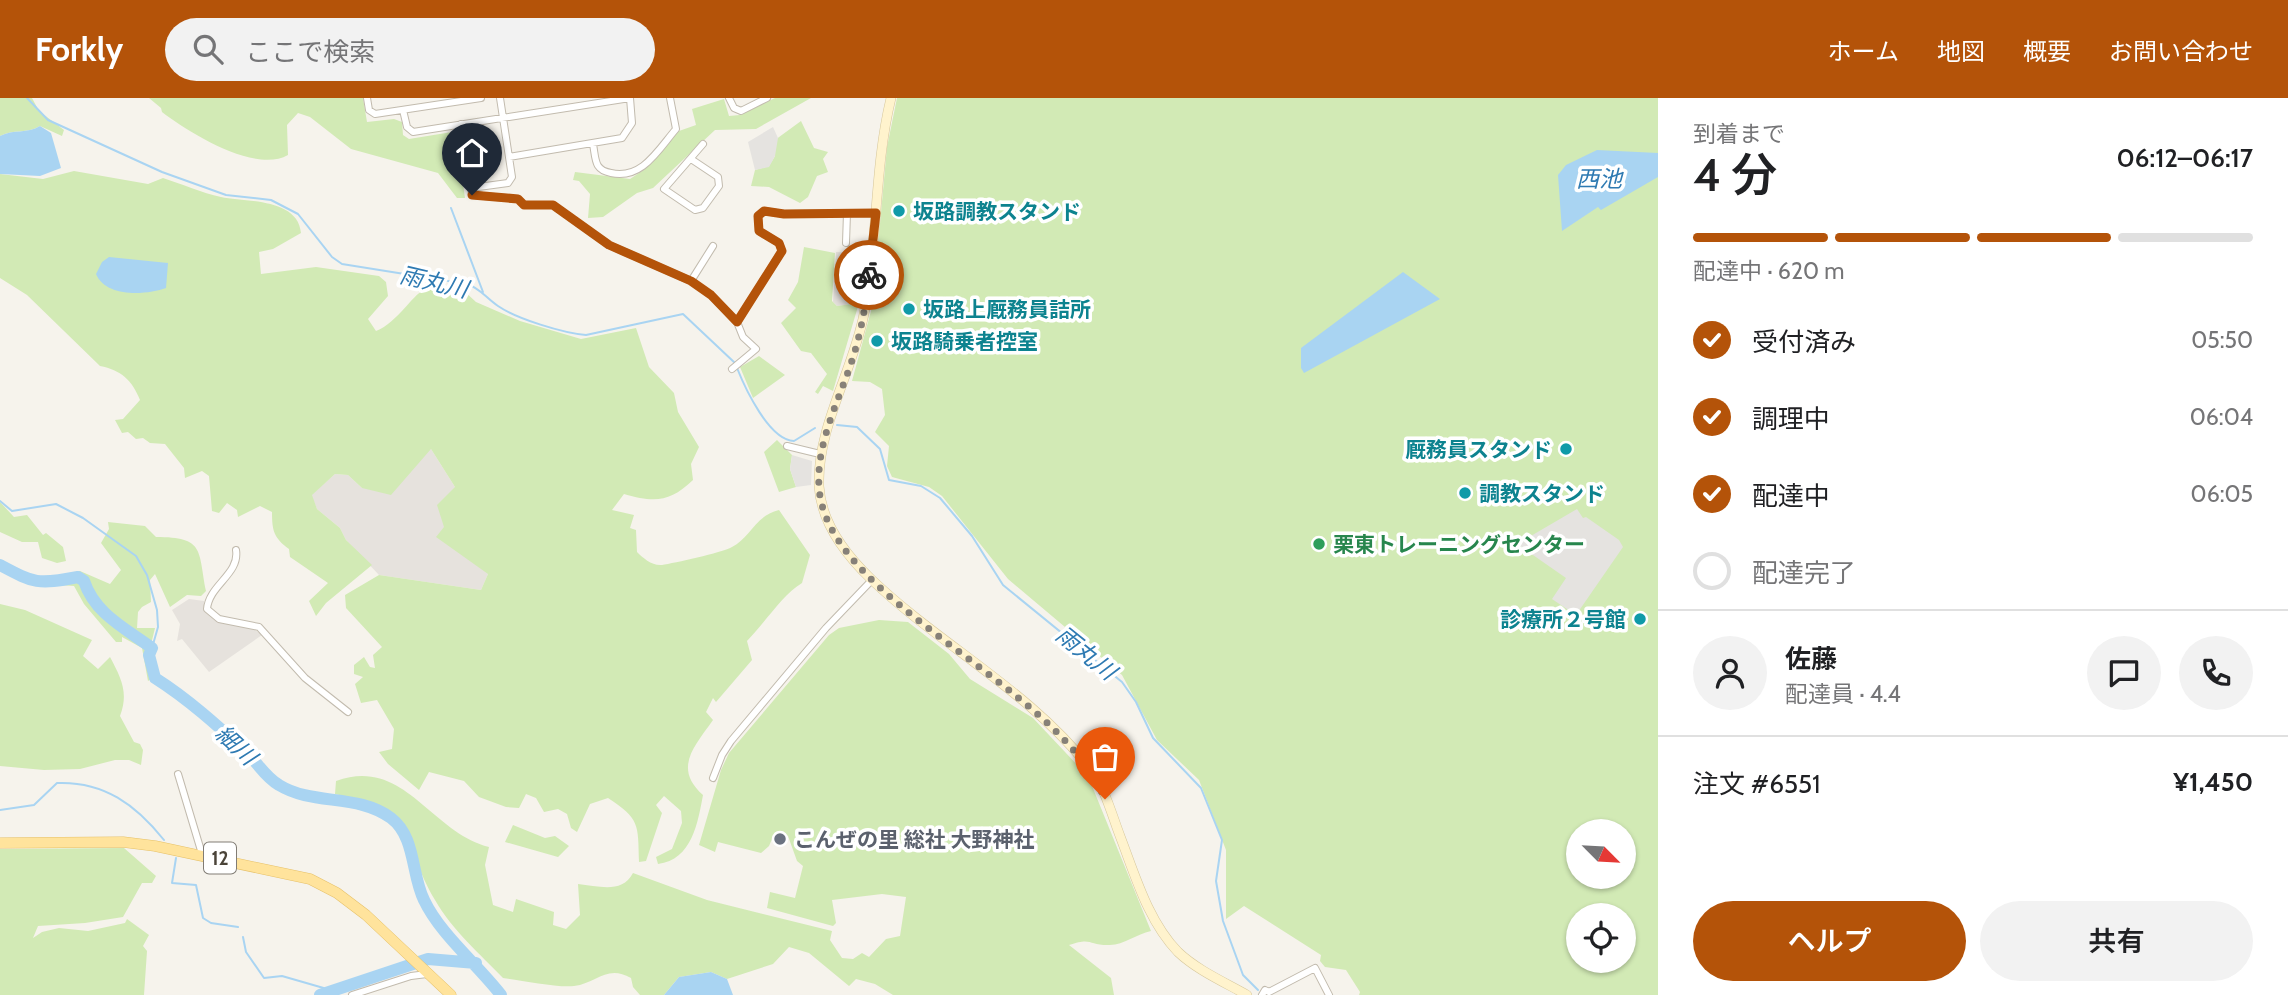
<!DOCTYPE html>
<html lang="ja">
<head>
<meta charset="utf-8">
<style>
	:root { --surface:#fff; --page:#f2f2f2; --text:#202124; --muted:#757577; --line:#e0e0e0; --accent:#b45309 }
	body { margin:0; font-family:Cabin,"Noto Sans JP",sans-serif; background:var(--page); color:var(--text); height:100vh; display:flex; flex-direction:column; font-size:26px; white-space:nowrap }
	* { box-sizing:border-box; margin:0 }
	p { font-size:23px; color:var(--muted) }
	.icon { flex:none; width:38px; height:38px; fill:none; stroke:currentColor; stroke-width:2; stroke-linecap:round; stroke-linejoin:round }
	.map { position:relative; flex:1; overflow:hidden }
	.drawer { display:flex; flex-direction:column; background:var(--surface); width:630px }
	.drawer>* { flex:none }
	.needle { width:46px; rotate:114deg }
	.buttons { position:absolute; left:1566px; top:721px; display:grid; gap:14px }
	.buttons a { display:grid; place-items:center; width:70px; height:70px; border-radius:50%; background:var(--surface); box-shadow:0 2px 5px #0004; font-size:35px }
	.pin { position:absolute; display:grid; place-items:center; width:60px; height:60px; color:#fff; margin:-72px -30px; border-radius:50% 50% 50% 0; rotate:-45deg; box-shadow:0 0 7px #0007 }
	.pin .icon { rotate:45deg }
	.courier { position:absolute; display:grid; place-items:center; width:70px; height:70px; margin:-35px; border:5px solid #b45309; border-radius:50%; background:#fff; color:#222; box-shadow:0 2px 9px #0007 }
	.summary em { font-style:normal; font-weight:600 }
	.summary div { display:flex; flex-direction:column-reverse }
	.summary { display:flex; align-items:center; justify-content:space-between; height:119px; padding:0 35px }
	h1 { font-size:46px; font-weight:600; line-height:52px }
	.bar { display:grid; grid-template-columns:repeat(4,1fr); gap:10px 7px; align-content:center; height:84px; padding:0 35px }
	.bar i { height:9px; border-radius:5px; background:var(--line) }
	.bar .active { background:var(--accent) }
	.bar p { grid-column:span 4 }
	.line { display:flex; align-items:center; gap:18px; padding:0 35px; border-top:2px solid var(--line) }
	.line div { flex:1 }
	.round { display:grid; place-items:center; flex:none; width:74px; height:74px; border-radius:37px; background:var(--page) }
	ol { padding:0 35px; list-style:none }
	li { display:flex; align-items:center; gap:21px; height:77px }
	li p { margin-inline-start:auto }
	li .icon { padding:7px; border-radius:50%; background:var(--accent); color:#fff; stroke-width:4 }
	li:last-child { color:var(--muted) }
	li i { width:38px; height:38px; border:4px solid var(--line); border-radius:50% }
	.primary-button { display:flex; gap:14px; margin-top:auto; padding:14px 35px }
	.primary-button a { flex:1; height:80px; border-radius:42px; background:var(--accent); color:#fff; font-size:28px; font-weight:600; line-height:80px; text-align:center }
	.primary-button a+a { background:var(--page); color:var(--text) }
	header { display:flex; align-items:center; gap:42px; box-sizing:border-box; height:98px; padding:0 35px; background:var(--accent); color:#fff }
	header strong { font-size:33px }
	nav { display:flex; gap:38px; margin-inline-start:auto; font-size:24px }
	.search { width:490px; height:63px; background:var(--page); display:flex; align-items:center; gap:18px; box-sizing:border-box; padding:0 24px; border-radius:38px; color:var(--muted); font-size:26px }
	main { display:flex; flex:1; min-height:0 }
	.map>svg:first-child { display:block }
	.industrial { fill:#e6e2dd }
	.green { fill:#d2eab5; fill-rule:evenodd }
	.parking { fill:#e5e3e0 }
	.water { fill:#a9d4f2 }
	.lines { fill:none; stroke-linecap:round; stroke-linejoin:round }
	.stream { stroke:#a9d4f2; stroke-width:2 }
	.river { stroke:#a9d4f2; stroke-width:12 }
	.minor-casing { stroke:#c2bbae; stroke-width:8 }
	.secondary-casing { stroke:#d6c79b; stroke-width:10 }
	.primary-casing { stroke:#e6c16a; stroke-width:11 }
	.minor { stroke:#fff; stroke-width:6 }
	.secondary { stroke:#fff3cd; stroke-width:9 }
	.primary { stroke:#ffe39c; stroke-width:10 }
	.done { stroke:#878178; stroke-width:7; stroke-dasharray:0 12.6 }
	.route { stroke:#b45309; stroke-width:9 }
	.culture-dot { fill:#0f9aa8; stroke:#fff; stroke-width:2.5 }
	.leisure-dot { fill:#2e9e5b; stroke:#fff; stroke-width:2.5 }
	.worship-dot { fill:#6b7280; stroke:#fff; stroke-width:2.5 }
	.labels { text-anchor:middle; dominant-baseline:central; stroke-width:7; stroke-linejoin:round; paint-order:stroke }
	.shield { fill:#fff; stroke:#817c74; stroke-width:2 }
	.shield-label { font-size:19px; font-weight:bold; fill:#4b4439 }
	.culture-label { font-size:21px; font-weight:bold; fill:#0d838f; stroke:#fff; text-anchor:start }
	.leisure-label { font-size:21px; font-weight:bold; fill:#27864d; stroke:#fff; text-anchor:start }
	.worship-label { font-size:21px; font-weight:bold; fill:#5b616d; stroke:#fff; text-anchor:start }
	.water-label { font-size:23px; font-style:italic; fill:#2e7ab2; stroke:#fff }
</style>
</head>
<body>
<header>
<strong>Forkly</strong>
<div class="search"><svg class="icon" aria-label="search" viewBox="0 0 24 24"><circle cx="10" cy="10" r="6"/><path d="M15 15l6 6"/></svg>ここで検索</div>
<nav><a>ホーム</a><a>地図</a><a>概要</a><a>お問い合わせ</a></nav>
</header>
<main>
<div class="map">
<svg width="1658" height="897" viewBox="0 0 1658 897">
	<rect width="100%" height="100%" fill="#f6f3ec"/>
	<path class="industrial" d="M836,154L864,155L859,205L837,208L833,204Z
		M431,351L455,389L488,476L481,492L379,477L346,442L340,430L317,411L311,397L335,376L348,377L362,390H369Z
		M189,501L204,503L206,515L214,522L251,529L262,537L209,574L182,541L177,543L180,526L172,512Z"/>
	<path class="green" d="M0,0H32L39,13L64,32L62,38L40,28C27,36 13,31 0,38Z
		M149,0H363L367,24L394,21L402,24L403,37L409,41L452,34L456,37L465,100H457L438,75L351,51L310,19L298,15L287,27L288,57C255,76 188,34 162,14L161,10Z
		M775,0H811L756,31L715,32L653,90L637,95L603,119L588,120L590,96L579,83L573,82L575,74L630,81L645,71L679,33L696,27L692,11L724,1L729,18L740,17Z
		M897,0H1658V897H1359L1360,894L1346,872L1325,869L1320,863L1321,857L1244,808L1226,821V752L1199,682L1157,642L1122,577L1008,481L942,398L929,389L892,379L887,368L889,348L875,334L885,317L882,291L870,284L852,283L871,213L876,168L880,161L877,158L887,49ZM1578,733H1624V779H1578ZM1578,817H1624V863H1578Z
		M801,23L814,50L828,54L823,61L828,74L817,78L808,99L800,105L769,89L751,88L755,72L769,68L775,58V42Z
		M74,73L148,86L163,80C182,86 202,95 221,99C245,104 298,100 301,135L273,151L259,154L261,176L316,169L379,178L386,184L388,198L368,221L376,233C398,225 414,193 428,190C437,187 453,191 462,191L476,204L520,223L581,241L636,230L649,269L674,295L678,314L699,349L691,366L693,382C670,404 655,405 624,396L612,412L634,417L630,430L636,432L637,454C643,460 652,468 662,467C674,465 721,455 732,449C750,440 756,417 779,412L810,457L802,485C783,496 764,526 747,543L752,562L716,604L713,600L706,614L713,622C694,649 673,670 703,697C698,724 692,762 658,766L656,759L672,751L682,725L681,713L664,698L656,707L662,715L646,763L639,764C638,726 640,721 608,700L590,706L577,734L571,730L567,716L558,711L544,714L536,700L526,696L519,710L506,709L479,699L464,683L429,674L419,692L388,666L379,654L392,651L394,631L377,602L361,605L355,586L363,579L354,576V567L364,559L370,569L375,570L373,557L382,549L346,510L345,497L379,477L481,492L488,476L436,439L444,429L437,407L455,389L431,351L391,397L362,390L348,377L335,376L312,397L317,411L340,430L346,442L372,467L326,505L316,518L309,503L328,485L290,459L289,451C274,440 272,433 272,414L260,408L238,419L237,412L227,405L219,415L212,413L209,378L202,373L185,380L184,370L165,346L150,345L143,340L136,341L128,334L122,335L115,322L123,321L140,302C132,282 121,272 100,268L27,197L0,180V76L43,81Z
		M804,149L835,155L832,203L837,208L859,205L833,293L823,288L818,296L815,294L827,276L811,255L801,253L781,225L796,210L788,202L798,184Z
		M759,258L785,277L753,300L740,269Z
		M777,342L792,357L790,371L796,389L779,394L764,354Z
		M0,404L14,419L27,417L43,437L46,435L63,449L66,463L57,465L42,460L38,444H22L0,434Z
		M108,424L145,428L156,439C205,439 198,452 206,493L201,498L187,497L170,509L155,476L150,482L151,504L142,509L138,514L137,530H155L148,559L154,579L148,583L142,550L122,539V544H116L84,506L74,488L59,487L57,478L80,473L110,486L121,472L101,445L109,431Z
		M0,506L25,512L92,542L83,558L98,571L110,559C121,580 129,594 120,618L134,644L140,646L143,652L141,667L129,662H115L80,671L44,672L0,668Z
		M879,522L908,524L949,556L970,581L1033,620L1082,672L1090,683L1151,833C1136,836 1123,848 1108,847C1088,847 1092,839 1069,847L1111,880L1114,897H893L875,886L856,881L849,888L809,855L789,849L773,866L727,881L711,874L679,879L664,897H640L633,889L631,880C607,866 597,885 574,888C558,890 521,882 503,880C480,856 452,832 435,802C397,737 427,717 335,696L336,683C404,658 430,734 489,749L485,767L493,807L513,814L516,801L554,814L553,827L566,831L580,817L578,786C599,788 622,796 633,775L707,802L832,833L830,842L842,860L853,861L862,855L869,859L886,841L900,838L906,799L882,796L832,802L836,825L833,828L767,810L770,794L795,800L803,768L797,763L788,738L775,734L769,748L761,755L718,744L715,754L699,747L721,672L729,655L829,537L839,530Z
		M513,727L545,740L555,738L569,748L558,759L505,744Z
		M124,750L156,778L152,785H142L123,819L85,825L38,828L33,840L42,834L59,830L88,833L125,825L127,821L149,837L143,848L147,853L144,897H0V751Z"/>
	<path class="parking" d="M773,29L778,40L775,58L769,69L755,72L748,44Z
		M792,357L812,363L811,387L796,389L790,371Z
		M1577,411L1583,420L1586,419L1619,442L1623,449L1576,517L1552,501L1566,480L1517,446Z"/>
	<path class="water" d="M40,28L51,35L61,70L40,78L0,76V38C13,31 27,36 40,28Z
		M1597,52L1658,55V79L1601,112L1598,109L1562,133L1558,77L1566,67Z
		M109,159L168,165L166,190C147,197 106,200 96,176L102,164Z
		M1403,174L1440,201L1304,275L1301,270V250Z
		M711,874L727,881L733,897H664L679,879Z"/>
	<g class="lines">
		<path class="stream" d="M27,0L48,22L162,74L226,97L271,102L298,116L332,159L342,166L467,186C480,190 486,200 498,208C517,221 563,235 586,237L683,216L735,265
			M451,110L483,194
			M737,270C745,290 769,342 794,343L815,330
			M837,327L857,329L880,351L889,382L921,388L940,400L972,438L1003,487L1122,584L1136,604L1153,640L1201,690L1222,742L1216,783L1223,823L1243,877L1258,892
			M0,403L12,413L56,406L83,420L136,458L147,477L157,512L158,529L152,550
			M0,712L34,707L57,685C104,683 136,707 164,742
			M176,760L172,785L196,787L203,820L211,825L238,829
			M243,839L246,854L264,880L282,878L334,893"/>
		<path class="river" d="M0,467C34,485 37,487 78,479L84,483C95,516 125,530 152,550L149,557L155,580C188,601 217,627 246,654C258,665 265,679 279,687C313,708 357,695 391,720C416,739 411,776 424,802C440,836 477,866 501,897
			M320,897L428,861L476,865"/>
		<defs>
			<path id="minor" d="M367,0L369,12L375,16L481,0
				M729,0L734,10L741,13L767,0
				M403,12L407,29L413,34L630,0
				M461,26L472,97L518,101L524,107H553L609,147L691,183L711,197L737,224L743,239L756,251L732,271
				M593,46C596,62 594,72 611,75C642,82 658,52 676,31L670,0
				M509,59L622,40L632,25L630,0
				M691,61L718,79L719,88L703,110L695,112L664,91L703,46
				M471,90L508,85L512,79L500,0
				M846,145L847,115
				M691,183L713,148
				M737,224L782,153L779,145L759,133L758,118L764,113L784,116L876,115
				M787,348L820,356
				M236,452C240,476 209,487 207,511L219,521L259,529L305,580L348,614
				M178,676L202,756
				M713,680L722,657L731,643L826,530L872,482
				M352,897L411,878L427,876
				M1262,897L1265,892L1269,894L1315,870L1329,897"/>
			<path id="secondary" d="M891,0C874,70 878,144 864,216C853,273 817,329 819,388C821,424 846,457 871,481C941,548 1032,594 1092,673C1105,691 1112,717 1120,738C1135,777 1148,823 1178,854C1197,872 1224,884 1247,897"/>
			<path id="primary" d="M0,745L123,744L155,748L310,781L337,795L366,817L451,897"/>
		</defs>
		<use href="#minor" class="minor-casing"/>
		<use href="#secondary" class="secondary-casing"/>
		<use href="#primary" class="primary-casing"/>
		<use href="#minor" class="minor"/>
		<use href="#secondary" class="secondary"/>
		<use href="#primary" class="primary"/>
	</g>
	<g class="lines">
		<path class="done" d="M869,177C866,204 862,230 854,256C841,299 816,343 819,389C826,503 1057,585 1105,701"/>
		<path class="route" d="M472,97L518,101L524,107H553L609,147L691,183L711,197L737,224L782,153L779,145L759,133L758,118L764,113L784,116L876,115L869,177"/>
	</g>
	<g class="culture-dot">
		<circle cx="899" cy="113" r="7"/>
		<circle cx="909" cy="211" r="7"/>
		<circle cx="877" cy="243" r="7"/>
		<circle cx="1566" cy="351" r="7"/>
		<circle cx="1465" cy="395" r="7"/>
		<circle cx="1640" cy="521" r="7"/>
	</g>
	<circle class="leisure-dot" cx="1319" cy="446" r="7"/>
	<circle class="worship-dot" cx="780" cy="741" r="7"/>
	<g class="labels">
		<rect class="shield" x="204" y="744.5" width="32" height="31" rx="5"/>
		<g class="shield-label">
			<text x="220" y="760">12</text>
		</g>
		<g class="culture-label">
			<text x="913" y="113">坂路調教スタンド</text>
			<text x="923" y="211">坂路上厩務員詰所</text>
			<text x="891" y="243">坂路騎乗者控室</text>
			<text x="1552" y="351" text-anchor="end">厩務員スタンド</text>
			<text x="1479" y="395">調教スタンド</text>
			<text x="1626" y="521" text-anchor="end">診療所２号館</text>
		</g>
		<g class="leisure-label">
			<text x="1333" y="446">栗東トレーニングセンター</text>
		</g>
		<g class="worship-label">
			<text x="794" y="741">こんぜの里 総社 大野神社</text>
		</g>
		<g class="water-label">
			<text x="1599" y="81">西池</text>
			<text transform="translate(434 184) rotate(13)">雨丸川</text>
			<text transform="translate(1086 555) rotate(39)">雨丸川</text>
			<text transform="translate(236 647) rotate(43)">細川</text>
		</g>
	</g>
</svg>
<div class="buttons">
<a><svg class="needle" viewBox="-14 -14 28 28"><path d="M0-13l5 13h-10z" fill="#e53935"/><path d="M0 13l5-13h-10z" fill="#757577"/></svg></a>
<a><svg class="icon" aria-label="locate" viewBox="0 0 24 24"><circle cx="12" cy="12" r="6"/><path d="M12 2v4M12 18v4M2 12h4M18 12h4"/></svg></a>
</div>
<div class="pin" style="left:1105px;top:701px;background:#ea580c"><svg class="icon" aria-label="bag" viewBox="0 0 24 24"><path d="M5 8h14l-1 12H6zM9 8a3 3 0 0 1 6 0"/></svg></div>
<div class="pin" style="left:472px;top:97px;background:#1f2937"><svg class="icon" aria-label="home" viewBox="0 0 24 24"><path d="M3 11l9-7 9 7M6 9v11h12V9"/></svg></div>
<div class="courier" style="left:869px;top:177px"><svg class="icon" aria-label="bike" viewBox="0 0 24 24"><circle cx="6" cy="16" r="4"/><circle cx="18" cy="16" r="4"/><path d="M6 16l4-8h5l3 8M10 8l3 8H6M13 5h3"/></svg></div>
</div>
<section class="drawer">
<div class="summary"><div><h1>4 分</h1><p>到着まで</p></div><em>06:12–06:17</em></div>
<div class="bar"><i class="active"></i><i class="active"></i><i class="active"></i><i></i><p>配達中 · 620 m</p></div>
<ol>
<li><svg class="icon" aria-label="check" viewBox="0 0 24 24"><path d="M5 12l5 5 9-10"/></svg>受付済み<p>05:50</p></li>
<li><svg class="icon" aria-label="check" viewBox="0 0 24 24"><path d="M5 12l5 5 9-10"/></svg>調理中<p>06:04</p></li>
<li><svg class="icon" aria-label="check" viewBox="0 0 24 24"><path d="M5 12l5 5 9-10"/></svg>配達中<p>06:05</p></li>
<li><i></i>配達完了</li>
</ol>
<div class="line" style="height:126px"><a class="round"><svg class="icon" aria-label="person" viewBox="0 0 24 24"><circle cx="12" cy="8" r="4"/><path d="M4 21q1-7 8-7t8 7"/></svg></a><div><b>佐藤</b><p>配達員 · 4.4</p></div><a class="round"><svg class="icon" aria-label="chat" viewBox="0 0 24 24"><path d="M4 5h16v11H9l-5 4z"/></svg></a><a class="round"><svg class="icon" aria-label="phone" viewBox="0 0 24 24"><path d="M5 4h4l2 5-3 2q2 4 5 5l2-3 5 2v4C11 20 4 13 5 4z"/></svg></a></div>
<div class="line" style="height:91px"><div>注文 #6551</div><b>¥1,450</b></div>
<div class="primary-button"><a>ヘルプ</a><a>共有</a></div>
</section>
</main>
</body>
</html>
